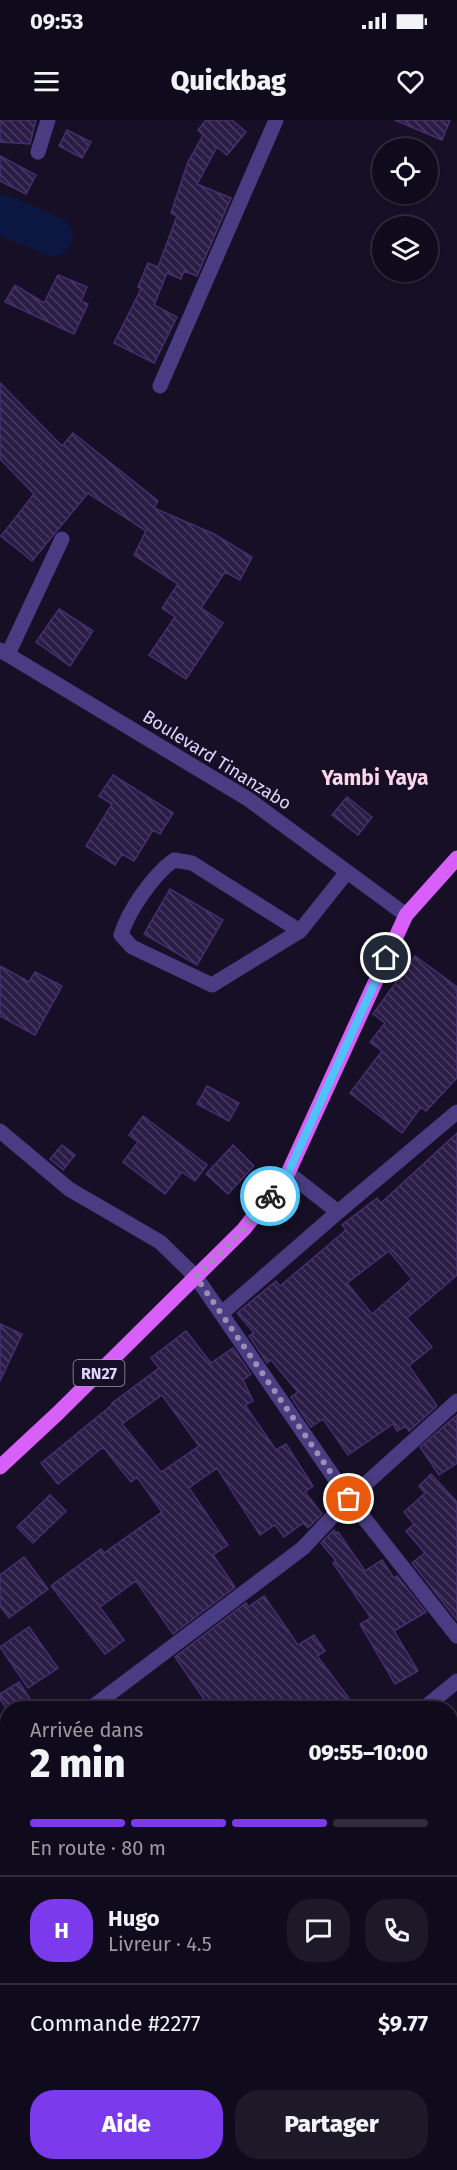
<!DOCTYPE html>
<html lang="fr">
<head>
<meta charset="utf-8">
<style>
	:root { --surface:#100b1c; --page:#1e1929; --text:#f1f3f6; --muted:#9c9ba3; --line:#302b3b; --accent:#7c3aed }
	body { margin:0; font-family:"Fira Sans",sans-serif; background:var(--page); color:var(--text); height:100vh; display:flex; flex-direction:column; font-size:22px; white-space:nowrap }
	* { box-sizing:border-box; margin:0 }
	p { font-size:20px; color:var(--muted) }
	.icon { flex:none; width:33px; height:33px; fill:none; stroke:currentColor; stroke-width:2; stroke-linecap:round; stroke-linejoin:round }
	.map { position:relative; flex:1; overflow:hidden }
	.sheet { position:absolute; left:0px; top:1581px; width:458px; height:470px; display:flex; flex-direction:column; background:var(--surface); border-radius:24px 24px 0 0; box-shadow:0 2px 4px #0004,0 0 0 2px var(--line) }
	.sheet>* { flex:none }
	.fabs { position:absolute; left:372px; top:18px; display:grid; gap:12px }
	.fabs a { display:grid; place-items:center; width:66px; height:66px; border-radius:50%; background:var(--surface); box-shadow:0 2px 4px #0004,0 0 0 2px var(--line); font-size:30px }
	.pin { position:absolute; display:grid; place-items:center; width:51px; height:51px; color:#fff; margin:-26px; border:3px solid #fff; border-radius:50%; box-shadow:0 2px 6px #0007 }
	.courier { position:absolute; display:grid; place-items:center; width:60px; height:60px; margin:-30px; border:4px solid #4fc3f7; border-radius:50%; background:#fff; color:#222; box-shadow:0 2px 8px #0007 }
	.overview em { font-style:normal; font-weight:800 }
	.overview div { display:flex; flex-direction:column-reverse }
	.overview { display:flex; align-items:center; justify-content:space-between; height:102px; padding:0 30px }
	h1 { font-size:39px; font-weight:800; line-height:45px }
	.bar { display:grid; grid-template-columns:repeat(4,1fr); gap:9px 6px; align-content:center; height:72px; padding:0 30px }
	.bar i { height:8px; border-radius:4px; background:var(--line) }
	.bar .current { background:var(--accent) }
	.bar p { grid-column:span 4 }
	.line { display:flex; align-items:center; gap:15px; padding:0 30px; border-top:2px solid var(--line) }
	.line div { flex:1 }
	.round { display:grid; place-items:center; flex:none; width:63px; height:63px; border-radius:24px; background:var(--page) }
	.button { display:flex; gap:12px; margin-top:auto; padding:12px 30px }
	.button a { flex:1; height:69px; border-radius:24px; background:var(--accent); color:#fff; font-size:24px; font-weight:800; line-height:69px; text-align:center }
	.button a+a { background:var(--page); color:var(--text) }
	.status { display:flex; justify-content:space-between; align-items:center; height:42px; padding:0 30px; background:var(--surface); direction:ltr }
	.status svg { height:16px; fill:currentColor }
	header { display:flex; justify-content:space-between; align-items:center; height:78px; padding:0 30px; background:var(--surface); font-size:27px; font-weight:800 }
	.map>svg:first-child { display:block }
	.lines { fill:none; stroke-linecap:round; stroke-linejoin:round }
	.stream { stroke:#0b1741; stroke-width:7 }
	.river { stroke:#0b1741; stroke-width:40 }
	.building { fill:url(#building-back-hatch); stroke:#462f70; stroke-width:1.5; fill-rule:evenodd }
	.minor { stroke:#493c82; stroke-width:15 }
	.major { stroke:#d85ffa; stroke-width:15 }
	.done { stroke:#998fb2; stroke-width:6; stroke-dasharray:0 10.8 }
	.route { stroke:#4fc3f7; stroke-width:8 }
	.labels { text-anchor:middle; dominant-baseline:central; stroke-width:5; stroke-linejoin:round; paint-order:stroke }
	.shield { fill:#160f25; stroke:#a399bd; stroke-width:1.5 }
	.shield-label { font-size:16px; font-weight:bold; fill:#dfd4fe }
	.street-label { font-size:18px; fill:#dfd4fe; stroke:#160f25 }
	.quarter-label { font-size:21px; font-weight:bold; fill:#fed6e9; stroke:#160f25 }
</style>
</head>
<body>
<div class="status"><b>09:53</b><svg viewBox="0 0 49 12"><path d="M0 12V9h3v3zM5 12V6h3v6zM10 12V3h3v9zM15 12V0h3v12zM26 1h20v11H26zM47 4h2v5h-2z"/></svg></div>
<header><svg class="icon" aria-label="menu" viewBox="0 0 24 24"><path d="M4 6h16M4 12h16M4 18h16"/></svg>Quickbag<svg class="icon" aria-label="heart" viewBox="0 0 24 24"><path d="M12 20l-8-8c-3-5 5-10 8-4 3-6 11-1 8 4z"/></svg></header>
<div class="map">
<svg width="457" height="2050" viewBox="0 0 457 2050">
	<defs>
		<pattern id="building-back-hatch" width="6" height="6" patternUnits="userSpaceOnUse" patternTransform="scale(1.5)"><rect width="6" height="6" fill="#2b1c45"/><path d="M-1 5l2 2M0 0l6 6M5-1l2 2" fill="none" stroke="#493c61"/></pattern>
	</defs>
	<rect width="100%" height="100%" fill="#160f25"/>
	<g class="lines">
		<path class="stream" d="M450,1833L457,1829
			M0,1872H8"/>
		<path class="river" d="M0,94L53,116"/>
	</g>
	<path class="building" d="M0,0H36L30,24L0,22Z
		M206,0H232L246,12L227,35L217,27L197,64L231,78L197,156L184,151L181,159L167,153L154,185L177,197L154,243L114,223L141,169L138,167L148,143L158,147L177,96L171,93L188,42L203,15L198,10Z
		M395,0H450L442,20Z
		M67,10L91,22L82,38L59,26Z
		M0,36L36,55L26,74L0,61Z
		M58,155L87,167L81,181L88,184L74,214L5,182L15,165L44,183Z
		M0,263L62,326L73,313L158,381L154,388L214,414L252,437L240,460L225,452L201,488L223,503L186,559L149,535L175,497L162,488L178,464L134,435L146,411L88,373L32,441L1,416L34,374L0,339Z
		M59,489L93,511L70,546L36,522Z
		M113,655L173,693L160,714L153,710L134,741L122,734L115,745L86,726L112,684L99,676Z
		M347,677L372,697L358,715L332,695Z
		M170,769L223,800L197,845L144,814Z
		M415,836L457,867V958L426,991L421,987L402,1013L350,973L382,931L370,922L385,903L373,894Z
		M0,846L29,862L35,852L62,866L35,915L0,896Z
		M207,966L239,983L229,1001L197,984Z
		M143,996L207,1045L195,1061L182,1052L165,1074L123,1042L138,1022L129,1015Z
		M457,1013V1155L407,1198L432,1227L409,1246L437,1286L409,1311L406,1306L397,1311L393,1304L348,1335L323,1299L311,1307L291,1277L298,1272L271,1240L267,1243L249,1216L254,1213L237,1193L276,1161L280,1166L346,1110L342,1105L377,1078L381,1083ZM389,1131L412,1159L372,1194L347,1163Z
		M62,1025L75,1035L63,1050L50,1039Z
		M233,1025L254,1046L228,1074L206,1054Z
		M0,1204L22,1214L0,1261Z
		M186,1211L211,1243L233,1228L251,1254L243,1260L253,1281L245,1285L276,1330L286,1324L313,1366L305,1372L322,1394L308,1408L303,1403L284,1417L275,1405L260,1415L217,1348L189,1368L228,1425L213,1435L235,1467L173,1514L136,1461L100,1487L124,1520L105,1534L51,1466L101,1429L104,1433L162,1392L137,1357L131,1362L103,1327L58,1364L41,1343L113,1284L112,1283L159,1248L151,1238ZM162,1275L199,1326L161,1352L122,1304Z
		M457,1295V1343L439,1355L420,1327Z
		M431,1354L457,1382V1500L412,1443L425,1433L406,1411L414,1404L404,1392L425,1373L419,1366Z
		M50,1375L66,1391L33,1423L17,1407Z
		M334,1410L336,1413L338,1412L365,1451L382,1440L394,1458L397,1456L426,1492L394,1511L418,1551L395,1564L360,1504L371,1498L333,1443L336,1441L321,1423Z
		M24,1437L48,1469L9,1498L0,1486V1455Z
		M264,1476L298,1525L314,1515L325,1531L317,1536L351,1581L339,1588H210L175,1537L246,1483L248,1487Z
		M29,1507L58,1548L28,1568L0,1527Z
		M19,1562L36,1588H6L0,1579V1574Z"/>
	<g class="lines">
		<path class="minor" d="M38,32L48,0
			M160,266L276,0
			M0,530L248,679L406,795
			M8,534L62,419
			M300,811L192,743L174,740C153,755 128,791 121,815L132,827L212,865L300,811L347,752
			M0,1011L69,1069L160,1122L196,1157L349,1379L457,1516
			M288,1053L338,1092
			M222,1193L338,1092L457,992
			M91,1588L303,1428L349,1379L457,1281
			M424,1588L457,1561
			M0,1657L8,1652
			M450,2039L457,2044
			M126,2050L152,2043"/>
		<path class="major" d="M0,1347L58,1293L244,1109L288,1053L406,795L457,738"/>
	</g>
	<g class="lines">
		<path class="done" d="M270,1076L244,1109L196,1157L349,1379"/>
		<path class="route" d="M270,1076L288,1053L386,838"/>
	</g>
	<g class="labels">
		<rect class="shield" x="73.5" y="1240" width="51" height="26" rx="4.5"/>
		<g class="shield-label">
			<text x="99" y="1253">RN27</text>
		</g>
		<g class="street-label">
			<text transform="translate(217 640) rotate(32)">Boulevard Tinanzabo</text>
		</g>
		<g class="quarter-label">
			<text x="375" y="658">Yambi Yaya</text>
		</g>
	</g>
</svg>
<div class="fabs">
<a><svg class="icon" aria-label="locate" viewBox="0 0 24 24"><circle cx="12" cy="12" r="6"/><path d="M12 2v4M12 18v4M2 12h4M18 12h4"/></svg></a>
<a><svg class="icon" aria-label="layers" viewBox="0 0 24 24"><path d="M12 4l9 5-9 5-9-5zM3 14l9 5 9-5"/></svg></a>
</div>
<div class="pin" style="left:349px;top:1379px;background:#ea580c"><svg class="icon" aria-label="bag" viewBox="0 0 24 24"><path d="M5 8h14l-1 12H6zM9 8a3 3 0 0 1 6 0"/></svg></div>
<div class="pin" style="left:386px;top:838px;background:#1f2937"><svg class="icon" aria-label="home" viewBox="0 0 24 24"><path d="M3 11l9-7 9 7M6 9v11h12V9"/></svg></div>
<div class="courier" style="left:270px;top:1076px"><svg class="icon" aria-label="bike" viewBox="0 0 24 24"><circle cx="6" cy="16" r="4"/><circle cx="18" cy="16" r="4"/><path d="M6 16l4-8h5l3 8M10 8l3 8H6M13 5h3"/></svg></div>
<section class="sheet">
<div class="overview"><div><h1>2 min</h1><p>Arrivée dans</p></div><em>09:55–10:00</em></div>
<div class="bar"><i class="current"></i><i class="current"></i><i class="current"></i><i></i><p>En route · 80 m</p></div>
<div class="line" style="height:108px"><b class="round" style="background:var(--accent);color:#fff">H</b><div><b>Hugo</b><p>Livreur · 4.5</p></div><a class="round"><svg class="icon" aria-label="chat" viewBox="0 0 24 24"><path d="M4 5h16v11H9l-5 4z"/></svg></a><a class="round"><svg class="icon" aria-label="phone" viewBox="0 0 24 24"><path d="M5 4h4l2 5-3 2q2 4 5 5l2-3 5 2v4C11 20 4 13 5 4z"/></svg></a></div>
<div class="line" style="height:78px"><div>Commande #2277</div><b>$9.77</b></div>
<div class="button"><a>Aide</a><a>Partager</a></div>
</section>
</div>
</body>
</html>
